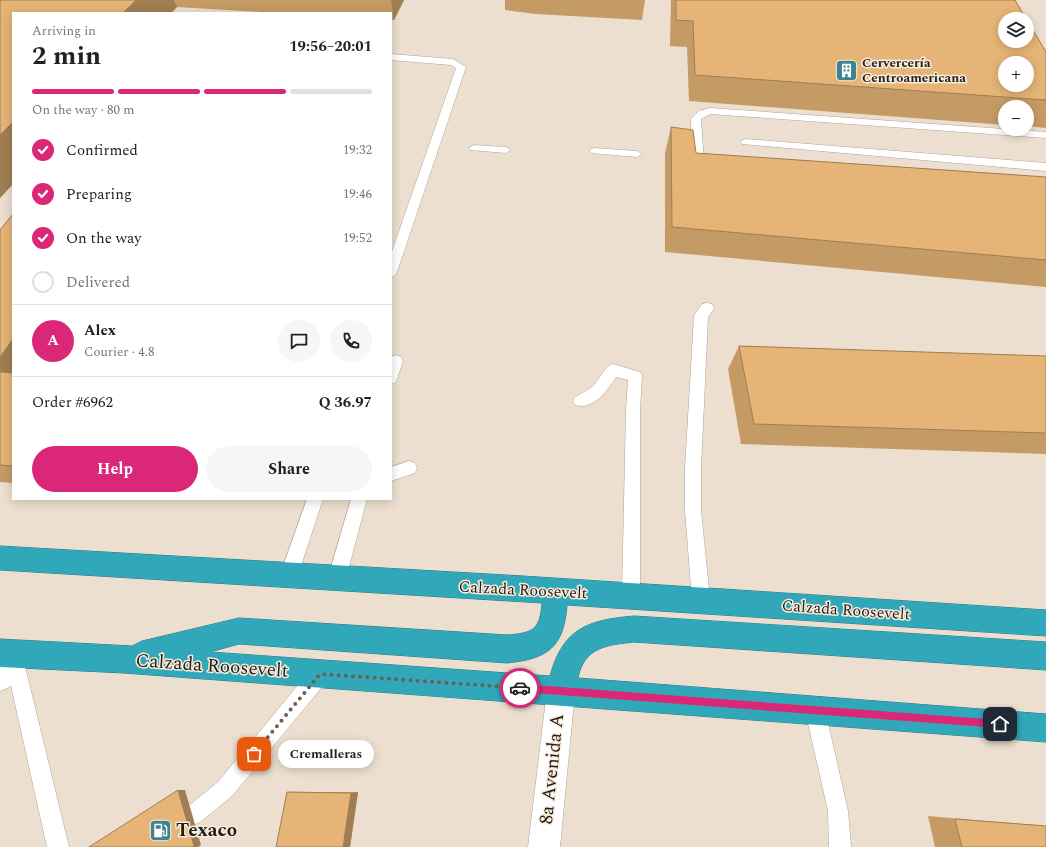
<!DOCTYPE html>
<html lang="en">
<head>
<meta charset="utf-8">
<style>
	:root { --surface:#fff; --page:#f6f6f6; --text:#202124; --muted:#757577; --line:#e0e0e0; --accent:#db2777 }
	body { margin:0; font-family:Spectral,serif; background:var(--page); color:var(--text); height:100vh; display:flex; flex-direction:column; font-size:15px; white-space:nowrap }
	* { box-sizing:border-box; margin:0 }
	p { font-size:13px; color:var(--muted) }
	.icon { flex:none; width:22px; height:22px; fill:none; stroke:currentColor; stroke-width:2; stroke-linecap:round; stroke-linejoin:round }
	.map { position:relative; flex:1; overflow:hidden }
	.drawer { position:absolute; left:12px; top:12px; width:380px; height:488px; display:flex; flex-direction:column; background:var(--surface); border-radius:0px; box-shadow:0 2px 10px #0003 }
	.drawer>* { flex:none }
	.controls { position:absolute; left:998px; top:12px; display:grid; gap:8px }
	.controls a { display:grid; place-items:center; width:36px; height:36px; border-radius:50%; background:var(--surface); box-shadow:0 2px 10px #0003; font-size:20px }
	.pin { position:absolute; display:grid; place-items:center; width:34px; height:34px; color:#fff; margin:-17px; border-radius:8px; box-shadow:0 2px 6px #0006 }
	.courier { position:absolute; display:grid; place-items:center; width:40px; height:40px; margin:-20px; border:3px solid #db2777; border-radius:50%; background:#fff; color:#222; box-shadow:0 1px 5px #0007 }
	.bubble { position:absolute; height:28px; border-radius:14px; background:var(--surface); box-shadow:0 2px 10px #0003; font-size:13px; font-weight:700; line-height:28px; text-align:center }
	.summary em { font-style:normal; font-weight:700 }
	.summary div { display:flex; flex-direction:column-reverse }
	.summary { display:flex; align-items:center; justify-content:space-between; height:68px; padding:0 20px }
	h1 { font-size:26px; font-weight:700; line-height:30px }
	.bar { display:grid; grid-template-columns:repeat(4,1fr); gap:6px 4px; align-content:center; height:48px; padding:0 20px }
	.bar i { height:5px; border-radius:3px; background:var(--line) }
	.bar .on { background:var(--accent) }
	.bar p { grid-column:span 4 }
	.line { display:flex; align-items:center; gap:10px; padding:0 20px; border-top:1px solid var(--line) }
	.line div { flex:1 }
	.round { display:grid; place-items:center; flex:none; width:42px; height:42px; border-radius:21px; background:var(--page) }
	ol { padding:0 20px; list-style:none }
	li { display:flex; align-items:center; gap:12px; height:44px }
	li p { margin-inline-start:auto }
	li .icon { padding:4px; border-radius:50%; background:var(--accent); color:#fff; stroke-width:4 }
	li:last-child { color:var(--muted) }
	li i { width:22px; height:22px; border:2px solid var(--line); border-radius:50% }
	.primary-button { display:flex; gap:8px; margin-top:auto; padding:8px 20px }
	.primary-button a { flex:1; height:46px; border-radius:24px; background:var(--accent); color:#fff; font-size:16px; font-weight:700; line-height:46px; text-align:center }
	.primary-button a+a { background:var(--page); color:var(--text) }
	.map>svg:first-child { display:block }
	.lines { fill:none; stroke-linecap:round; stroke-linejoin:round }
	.lane-casing { stroke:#b2a596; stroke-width:1 }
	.street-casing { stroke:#b2a596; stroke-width:1 }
	.highway-casing { stroke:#2c7781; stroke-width:1 }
	.lane { fill:#fff; fill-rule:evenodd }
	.street { fill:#fff; fill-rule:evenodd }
	.highway { fill:#31a8ba; fill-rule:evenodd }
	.wall { fill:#c59b65 }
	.shaded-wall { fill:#a07e53 }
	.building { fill:#e5b476; stroke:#a07e53; fill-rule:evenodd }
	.route { fill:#db2777 }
	.done { stroke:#696158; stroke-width:4; stroke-dasharray:0 7.2 }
	.labels { text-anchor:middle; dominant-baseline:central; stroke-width:3; stroke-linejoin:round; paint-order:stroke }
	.far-poi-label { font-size:13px; font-weight:bold; fill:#221d18; stroke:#f9ecdc; text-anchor:start }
	.street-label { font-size:16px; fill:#221d18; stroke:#f9ecdc }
	.near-street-label { font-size:19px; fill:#221d18; stroke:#f9ecdc }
	.near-poi-label { font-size:19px; font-weight:bold; fill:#221d18; stroke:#f9ecdc; text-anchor:start }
</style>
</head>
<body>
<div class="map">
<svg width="1046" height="847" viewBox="0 0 1046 847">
	<rect width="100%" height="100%" fill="#ecdfcf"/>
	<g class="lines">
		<defs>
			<path id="lane" d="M391,54L453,59L466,67L397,272L395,275L391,277V254L456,68L451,65L391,60Z
				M710,108L1046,132V138L710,114L701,119L704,164L709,171L707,174H699L692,164L691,119L699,111Z
				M746,139L1046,163V171L742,144L741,142L742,140Z
				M474,145L506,147L511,150L506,153L470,150L469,148Z
				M595,148L637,151L642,154L637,157L591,153L590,151L591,149Z
				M707,303L712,304L714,308L708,317L701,468V510L710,600L707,606L701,609L695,606L692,600L685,510V468L694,316L702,304Z
				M396,355L401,357L403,361L396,382L391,384V357Z
				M613,364L640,372L642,376L640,410V595L637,601L631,604L625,601L622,595L626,410L628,380L616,377C608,390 593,411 575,405L573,401C576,394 587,392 593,386C600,379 604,367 613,364Z
				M409,461L415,463L417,468L415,473L391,481V467Z
				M307,499H323L298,575L295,581L289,584L283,581L280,575Z
				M351,499H367L346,578L343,584L337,587L331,584L328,578Z
				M13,645L20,647L22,654L69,847H47L4,654L6,647Z
				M320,665L327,667L329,674L327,681L232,796L200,822L193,825L186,822L183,815L186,808L218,782L313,667Z
				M815,700L822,703L825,710L848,811L851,847H829L828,811L805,710L808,703Z"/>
			<path id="street" d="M13,640L23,644L27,654L10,687L0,691V650L3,644Z
				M561,677L571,681L575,691L560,847H528L547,691L551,681Z"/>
			<path id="highway" d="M0,546L523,576L1046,610V636L567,605C564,647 548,659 507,663L239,644L210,652L550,676C563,628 588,620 634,616L1046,642V670L634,642C607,645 584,647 578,678L1046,714V742L124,673L0,667V639L132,646L142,641L239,618L507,635C533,633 540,630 542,603L0,570Z"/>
		</defs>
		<use href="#lane" class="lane-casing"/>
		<use href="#street" class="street-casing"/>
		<use href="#highway" class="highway-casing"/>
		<use href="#lane" class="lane"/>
		<use href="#street" class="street"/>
		<use href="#highway" class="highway"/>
	</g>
	<path class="wall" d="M0,0H404L394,20H391V13H278L177,7L171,13H13V184L0,198Z
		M505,0H645L642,20L536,14L505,10Z
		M671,0H1015L1046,52V128L1027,126V107H1005V125L689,101L687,47L670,46Z
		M671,127L696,153L1046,177V287L665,252V153Z
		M13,214V483L0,482V230Z
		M739,346L1046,356V454L741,444L728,369Z
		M287,792H358L350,847H276Z
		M928,816L1046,826V847H935Z"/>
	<path class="shaded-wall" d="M136,0H174L177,7L171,13H123Z
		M391,0H404L394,20Z
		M13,122V184L0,198V135Z
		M13,339V389L0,379V357Z
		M178,790H185L201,845L198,847H193Z
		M358,792L350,847H343L351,793Z"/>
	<path class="building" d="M0,0H136L123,13H13V122L0,135Z
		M676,0H1015L1026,19H1005V41H1027V20L1046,52V100L695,75L693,21L676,20ZM1005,63H1027V85H1005Z
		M671,127L693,130L696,153L1046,177V260L672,227Z
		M13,214V339L0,357V230Z
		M739,346L1046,356V433L754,424Z
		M0,372L13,373V466L0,465Z
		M178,790L194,846L193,847H89Z
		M287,792L351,793L343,847H276Z
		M955,819L1046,826V847H962Z"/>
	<path class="route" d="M520,684L1000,720L1003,721L1004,724L1003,727L1000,728L520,692L517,691L516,688L517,685Z"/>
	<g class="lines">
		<path class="done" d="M254,754L320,674L520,688"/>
	</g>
	<defs>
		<symbol id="building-square" viewBox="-11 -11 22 22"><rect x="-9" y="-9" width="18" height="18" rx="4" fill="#3d838f" stroke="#f9ecdc"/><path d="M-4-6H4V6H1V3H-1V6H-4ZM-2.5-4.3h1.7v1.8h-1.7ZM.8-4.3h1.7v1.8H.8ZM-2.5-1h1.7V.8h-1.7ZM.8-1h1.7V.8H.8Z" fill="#fff"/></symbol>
		<symbol id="fuel-square" viewBox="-11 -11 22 22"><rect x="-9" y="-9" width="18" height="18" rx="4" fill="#3d838f" stroke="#f9ecdc"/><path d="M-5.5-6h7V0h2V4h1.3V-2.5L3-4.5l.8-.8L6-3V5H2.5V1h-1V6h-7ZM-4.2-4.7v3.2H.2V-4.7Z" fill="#fff"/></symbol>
	</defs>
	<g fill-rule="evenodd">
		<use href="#building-square" x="834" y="58" width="25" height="25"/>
		<use href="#fuel-square" x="148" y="818" width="25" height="25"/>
	</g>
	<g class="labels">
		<g class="far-poi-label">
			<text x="862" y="63">Cervercería<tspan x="862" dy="15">Centroamericana</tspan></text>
		</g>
		<g class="street-label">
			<text transform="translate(523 590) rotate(3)">Calzada Roosevelt</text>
			<text transform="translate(846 610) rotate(4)">Calzada Roosevelt</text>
		</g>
		<g class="near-street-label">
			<text transform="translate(212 666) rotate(4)">Calzada Roosevelt</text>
			<text transform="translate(552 769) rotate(-84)">8a Avenida A</text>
		</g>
		<g class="near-poi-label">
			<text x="176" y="830">Texaco</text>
		</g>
	</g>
</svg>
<div class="controls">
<a><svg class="icon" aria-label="layers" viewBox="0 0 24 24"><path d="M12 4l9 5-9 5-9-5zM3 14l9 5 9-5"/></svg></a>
<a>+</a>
<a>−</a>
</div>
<div class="pin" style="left:254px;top:754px;background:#ea580c"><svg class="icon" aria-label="bag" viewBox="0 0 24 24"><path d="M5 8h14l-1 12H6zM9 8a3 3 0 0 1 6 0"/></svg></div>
<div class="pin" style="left:1000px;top:724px;background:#1f2937"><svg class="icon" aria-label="home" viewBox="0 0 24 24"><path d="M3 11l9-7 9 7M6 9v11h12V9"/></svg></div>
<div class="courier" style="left:520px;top:688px"><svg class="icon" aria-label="car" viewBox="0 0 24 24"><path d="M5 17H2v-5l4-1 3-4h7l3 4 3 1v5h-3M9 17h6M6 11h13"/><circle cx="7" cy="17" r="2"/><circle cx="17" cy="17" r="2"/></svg></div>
<div class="bubble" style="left:278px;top:740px;width:96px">Cremalleras</div>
<section class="drawer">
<div class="summary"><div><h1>2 min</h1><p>Arriving in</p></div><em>19:56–20:01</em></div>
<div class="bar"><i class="on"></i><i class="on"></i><i class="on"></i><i></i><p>On the way · 80 m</p></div>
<ol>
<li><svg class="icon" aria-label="check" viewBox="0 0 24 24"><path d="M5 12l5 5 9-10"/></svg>Confirmed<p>19:32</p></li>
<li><svg class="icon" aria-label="check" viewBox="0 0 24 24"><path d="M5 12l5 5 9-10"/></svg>Preparing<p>19:46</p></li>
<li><svg class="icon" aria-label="check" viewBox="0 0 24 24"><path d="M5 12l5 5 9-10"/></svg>On the way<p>19:52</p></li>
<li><i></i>Delivered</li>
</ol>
<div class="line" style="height:72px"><b class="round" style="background:var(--accent);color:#fff">A</b><div><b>Alex</b><p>Courier · 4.8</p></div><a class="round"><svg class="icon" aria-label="chat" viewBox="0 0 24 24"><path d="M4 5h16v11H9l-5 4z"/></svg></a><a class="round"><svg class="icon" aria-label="phone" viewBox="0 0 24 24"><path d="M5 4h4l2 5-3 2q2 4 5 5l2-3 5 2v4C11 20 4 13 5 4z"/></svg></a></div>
<div class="line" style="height:52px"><div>Order #6962</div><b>Q 36.97</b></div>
<div class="primary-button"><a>Help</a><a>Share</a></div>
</section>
</div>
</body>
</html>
